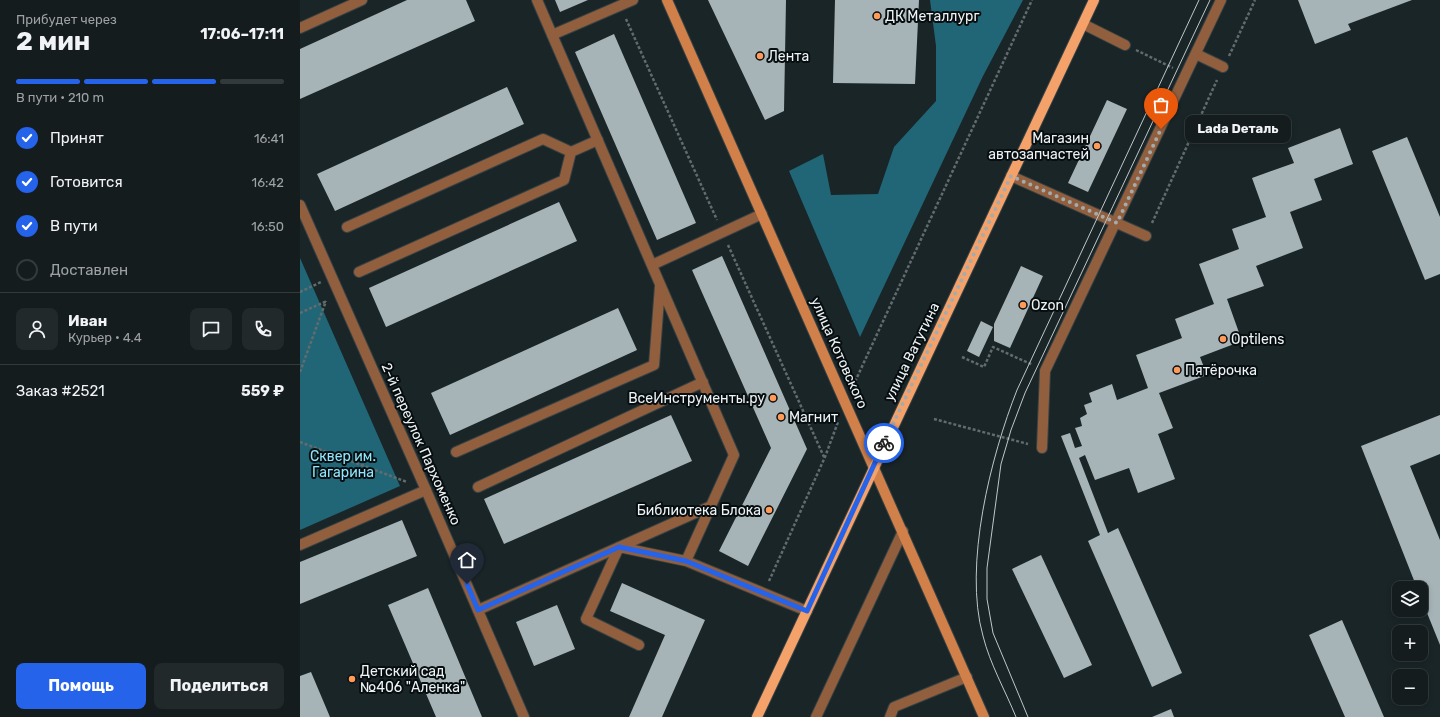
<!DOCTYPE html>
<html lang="ru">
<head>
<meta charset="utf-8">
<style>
	:root { --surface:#141c1e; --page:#21292b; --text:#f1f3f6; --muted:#9da1a4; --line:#333a3c; --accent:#2563eb }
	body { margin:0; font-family:Rubik,sans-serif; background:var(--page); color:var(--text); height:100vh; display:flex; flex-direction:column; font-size:15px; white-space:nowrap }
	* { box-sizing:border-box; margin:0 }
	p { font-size:13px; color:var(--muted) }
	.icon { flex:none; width:22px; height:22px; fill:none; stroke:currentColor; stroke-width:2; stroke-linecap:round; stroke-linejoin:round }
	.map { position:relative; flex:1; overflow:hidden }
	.details { display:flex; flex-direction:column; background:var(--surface); width:300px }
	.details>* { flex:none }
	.controls { position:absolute; left:1092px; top:581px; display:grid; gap:8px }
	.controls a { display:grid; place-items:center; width:36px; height:36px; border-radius:8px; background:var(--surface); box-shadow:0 2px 6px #0003,0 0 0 1px var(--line); font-size:20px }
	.pin { position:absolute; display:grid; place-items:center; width:34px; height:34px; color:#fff; margin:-41px -17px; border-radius:50% 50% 50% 0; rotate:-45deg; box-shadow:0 0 4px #0007 }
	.pin .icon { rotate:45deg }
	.courier { position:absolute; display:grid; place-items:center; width:40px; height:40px; margin:-20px; border:3px solid #2563eb; border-radius:50%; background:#fff; color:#222; box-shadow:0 1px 5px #0007 }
	.bubble { position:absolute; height:28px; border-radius:8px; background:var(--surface); box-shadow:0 2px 6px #0003,0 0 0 1px var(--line); font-size:13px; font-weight:700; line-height:28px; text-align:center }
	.head em { font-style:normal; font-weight:700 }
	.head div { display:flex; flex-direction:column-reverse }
	.head { display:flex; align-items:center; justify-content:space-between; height:68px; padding:0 16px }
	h1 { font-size:26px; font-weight:700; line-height:30px }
	.bar { display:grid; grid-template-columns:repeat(4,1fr); gap:6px 4px; align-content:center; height:48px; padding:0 16px }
	.bar i { height:5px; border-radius:3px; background:var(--line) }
	.bar .selected { background:var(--accent) }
	.bar p { grid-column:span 4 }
	.line { display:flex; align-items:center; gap:10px; padding:0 16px; border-top:1px solid var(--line) }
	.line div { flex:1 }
	.round { display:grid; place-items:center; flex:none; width:42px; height:42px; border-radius:8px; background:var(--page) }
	ol { padding:0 16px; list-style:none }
	li { display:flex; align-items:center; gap:12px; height:44px }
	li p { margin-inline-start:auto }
	li .icon { padding:4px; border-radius:50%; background:var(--accent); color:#fff; stroke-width:4 }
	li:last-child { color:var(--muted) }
	li i { width:22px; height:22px; border:2px solid var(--line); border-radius:50% }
	.cta { display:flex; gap:8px; margin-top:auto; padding:8px 16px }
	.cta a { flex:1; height:46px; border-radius:8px; background:var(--accent); color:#fff; font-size:16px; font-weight:700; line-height:46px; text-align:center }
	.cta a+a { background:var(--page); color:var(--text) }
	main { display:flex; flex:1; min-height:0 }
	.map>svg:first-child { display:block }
	.forest { fill:#216676 }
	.building { fill:#a6b4b8 }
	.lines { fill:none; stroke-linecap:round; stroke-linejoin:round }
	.service-casing { stroke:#374245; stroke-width:12 }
	.minor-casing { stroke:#374245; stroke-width:12 }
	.secondary-casing { stroke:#374245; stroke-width:12 }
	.primary-casing { stroke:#374245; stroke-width:12 }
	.path { stroke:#626c6e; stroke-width:2.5; stroke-dasharray:3 2; stroke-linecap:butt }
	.service { stroke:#915f3e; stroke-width:10 }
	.minor { stroke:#915f3e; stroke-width:10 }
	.secondary { stroke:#d18049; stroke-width:10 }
	.primary { stroke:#f4a16a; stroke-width:10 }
	.tram { stroke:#bfc7c9; stroke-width:1 }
	.done { stroke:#a2acae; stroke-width:4; stroke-dasharray:0 7.2 }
	.route { stroke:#2563eb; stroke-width:5 }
	.poi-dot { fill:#fe9b58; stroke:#080d0f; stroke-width:1.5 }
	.labels { text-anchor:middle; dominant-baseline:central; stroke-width:4; stroke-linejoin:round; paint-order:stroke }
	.poi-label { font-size:14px; fill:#ecf4f6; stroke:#080d0f; text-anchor:start }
	.street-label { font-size:14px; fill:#ecf4f6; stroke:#080d0f }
	.park-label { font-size:14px; fill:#90e7fd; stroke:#080d0f }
</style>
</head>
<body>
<main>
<section class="details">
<div class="head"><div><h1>2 мин</h1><p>Прибудет через</p></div><em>17:06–17:11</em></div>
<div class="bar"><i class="selected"></i><i class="selected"></i><i class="selected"></i><i></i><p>В пути · 210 m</p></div>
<ol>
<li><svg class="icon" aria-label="check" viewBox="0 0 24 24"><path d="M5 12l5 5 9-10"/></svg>Принят<p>16:41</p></li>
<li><svg class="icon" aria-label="check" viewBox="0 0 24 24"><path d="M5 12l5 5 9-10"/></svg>Готовится<p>16:42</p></li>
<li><svg class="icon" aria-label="check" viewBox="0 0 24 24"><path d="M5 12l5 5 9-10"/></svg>В пути<p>16:50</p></li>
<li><i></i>Доставлен</li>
</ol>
<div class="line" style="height:72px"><a class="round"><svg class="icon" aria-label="person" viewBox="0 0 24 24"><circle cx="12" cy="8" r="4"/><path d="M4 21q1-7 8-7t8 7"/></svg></a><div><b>Иван</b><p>Курьер · 4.4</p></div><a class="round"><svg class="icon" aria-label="chat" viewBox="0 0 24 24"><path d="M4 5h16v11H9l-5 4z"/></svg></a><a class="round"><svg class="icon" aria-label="phone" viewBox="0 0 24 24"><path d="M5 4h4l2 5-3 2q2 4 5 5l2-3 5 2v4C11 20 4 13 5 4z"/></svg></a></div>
<div class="line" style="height:52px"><div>Заказ #2521</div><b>559 ₽</b></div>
<div class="cta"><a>Помощь</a><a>Поделиться</a></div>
</section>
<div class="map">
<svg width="1140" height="717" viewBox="0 0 1140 717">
	<rect width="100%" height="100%" fill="#1a2528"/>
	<path class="forest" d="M630,0H723L683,76L560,337L489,171L523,154L531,195L578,194L594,147L636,101V46Z
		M0,258L100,486L0,530Z"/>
	<path class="building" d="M107,0H166L175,21L0,99V49Z
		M255,0H288L260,12Z
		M408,0H486L484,111L465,120Z
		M535,0H619L615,84L533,83Z
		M998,0H1112L1048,24L1051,30L1015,44Z
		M314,34L396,223L357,240L275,52Z
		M207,87L224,124L35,211L17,174Z
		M807,100L827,109L788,192L768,183Z
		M1040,128L1053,164L1014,179L1022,200L990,212L1003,248L956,266L964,286L927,299L942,341L900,357L907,375L859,393L873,428L858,434L875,479L838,493L829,468L795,480L785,455L779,458L808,533L818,528L882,673L852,687L788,541L800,535L761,436L770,433L775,448L782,446L775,428L782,426L780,418L787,414L784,405L792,402L789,393L812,384L817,400L848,388L836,355L882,338L875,319L914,304L899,264L939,249L932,229L966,217L952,178L994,163L988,148Z
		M1107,137L1140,217V274L1125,280L1072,151Z
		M259,202L277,241L86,327L69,288Z
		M422,256L507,449L448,566L419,551L471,448L392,270Z
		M721,266L743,276L710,348L694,341V324Z
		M318,308L337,350L150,435L131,393Z
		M681,321L693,327L679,357L667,351Z
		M371,415L392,461L204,544L184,499Z
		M1140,415V454L1110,466L1140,540V645L1121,598V588H1117L1061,446Z
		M102,520L117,556L0,604V562Z
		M741,555L792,665L764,678L712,569Z
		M322,583L405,620L362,717H329L365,635L310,611Z
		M128,588L182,717H136L88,605Z
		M257,605L275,649L234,666L216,622Z
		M1042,620L1084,717H1045L1009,635Z
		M11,672L30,717H0V676Z
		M871,709L874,717H852Z"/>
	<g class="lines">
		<defs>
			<path id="service" d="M237,0L434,455L386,561L507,611
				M783,24L825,45
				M0,28L62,0
				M252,35L333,0
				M896,54L923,67
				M711,176L846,236
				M47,227L243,139L271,152L298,140
				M352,265L462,214
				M59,272L264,180L271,152
				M742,448L745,371L921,0
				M156,452L354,365L360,286
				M178,487L403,382
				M0,545L126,490
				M178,610L411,506
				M339,645L286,619L319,547L386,561
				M516,717L603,531
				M590,717L594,707L667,677"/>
			<path id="minor" d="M0,205L126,490L224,717"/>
			<path id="secondary" d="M367,0L684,717"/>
			<path id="primary" d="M457,717L794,0"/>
		</defs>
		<use href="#service" class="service-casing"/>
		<use href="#minor" class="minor-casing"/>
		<use href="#secondary" class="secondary-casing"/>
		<use href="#primary" class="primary-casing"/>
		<path class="path" d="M326,19L417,220
			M836,50L873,68
			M929,56L955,0
			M852,223L917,80
			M428,245L524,457
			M0,292L21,282
			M0,313L27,301
			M662,357L684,367L693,347L733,365
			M0,372L26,301
			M553,386L732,0
			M634,419L728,444
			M0,442L107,482
			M469,581L525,457L538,422"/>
		<use href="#service" class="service"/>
		<use href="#minor" class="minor"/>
		<use href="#secondary" class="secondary"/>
		<use href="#primary" class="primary"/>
		<path class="tram" d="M716,717C705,690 690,664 683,636C663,565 691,456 717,390L899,0
			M728,717L693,633L687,599V568L701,464L711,430L725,393L910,0"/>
	</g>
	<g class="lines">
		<path class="done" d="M584,443L711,176L817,223L861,129"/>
		<path class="route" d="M167,584L178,610L319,547L386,561L507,611L584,443"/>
	</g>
	<g class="poi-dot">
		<circle cx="577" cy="16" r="4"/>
		<circle cx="460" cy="56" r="4"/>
		<circle cx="797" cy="146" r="4"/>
		<circle cx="723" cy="305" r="4"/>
		<circle cx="923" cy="339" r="4"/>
		<circle cx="877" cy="370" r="4"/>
		<circle cx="473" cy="398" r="4"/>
		<circle cx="481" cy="417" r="4"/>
		<circle cx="469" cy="510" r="4"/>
		<circle cx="52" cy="679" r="4"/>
	</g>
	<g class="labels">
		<g class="poi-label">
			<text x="585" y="16">ДК Металлург</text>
			<text x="468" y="56">Лента</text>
			<text x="789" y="138" text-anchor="end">Магазин<tspan x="789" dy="16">автозапчастей</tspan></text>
			<text x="731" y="305">Ozon</text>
			<text x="931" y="339">Optilens</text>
			<text x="885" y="370">Пятёрочка</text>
			<text x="465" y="398" text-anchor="end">ВсеИнструменты.ру</text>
			<text x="489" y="417">Магнит</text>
			<text x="461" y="510" text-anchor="end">Библиотека Блока</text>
			<text x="60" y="671">Детский сад<tspan x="60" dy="16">№406 "Аленка"</tspan></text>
		</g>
		<g class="street-label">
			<text transform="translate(612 352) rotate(-64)">улица Ватутина</text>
			<text transform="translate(539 353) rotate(66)">улица Котовского</text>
			<text transform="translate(121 444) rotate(66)">2-й переулок Пархоменко</text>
		</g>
		<g class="park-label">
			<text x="43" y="456">Сквер им.<tspan x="43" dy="16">Гагарина</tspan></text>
		</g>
	</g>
</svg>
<div class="controls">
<a><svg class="icon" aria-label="layers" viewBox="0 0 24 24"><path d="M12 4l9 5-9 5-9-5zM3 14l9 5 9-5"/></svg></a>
<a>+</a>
<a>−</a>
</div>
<div class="pin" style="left:861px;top:129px;background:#ea580c"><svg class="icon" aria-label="bag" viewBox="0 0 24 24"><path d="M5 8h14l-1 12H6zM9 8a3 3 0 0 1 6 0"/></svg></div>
<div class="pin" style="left:167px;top:584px;background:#1f2937"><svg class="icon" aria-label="home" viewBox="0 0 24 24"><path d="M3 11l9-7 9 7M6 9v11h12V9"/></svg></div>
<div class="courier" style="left:584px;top:443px"><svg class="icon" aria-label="bike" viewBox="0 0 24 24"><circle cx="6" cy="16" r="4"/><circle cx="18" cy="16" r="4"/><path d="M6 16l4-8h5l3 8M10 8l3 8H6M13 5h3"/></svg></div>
<div class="bubble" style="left:885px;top:115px;width:106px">Lada Dеталь</div>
</div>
</main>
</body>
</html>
